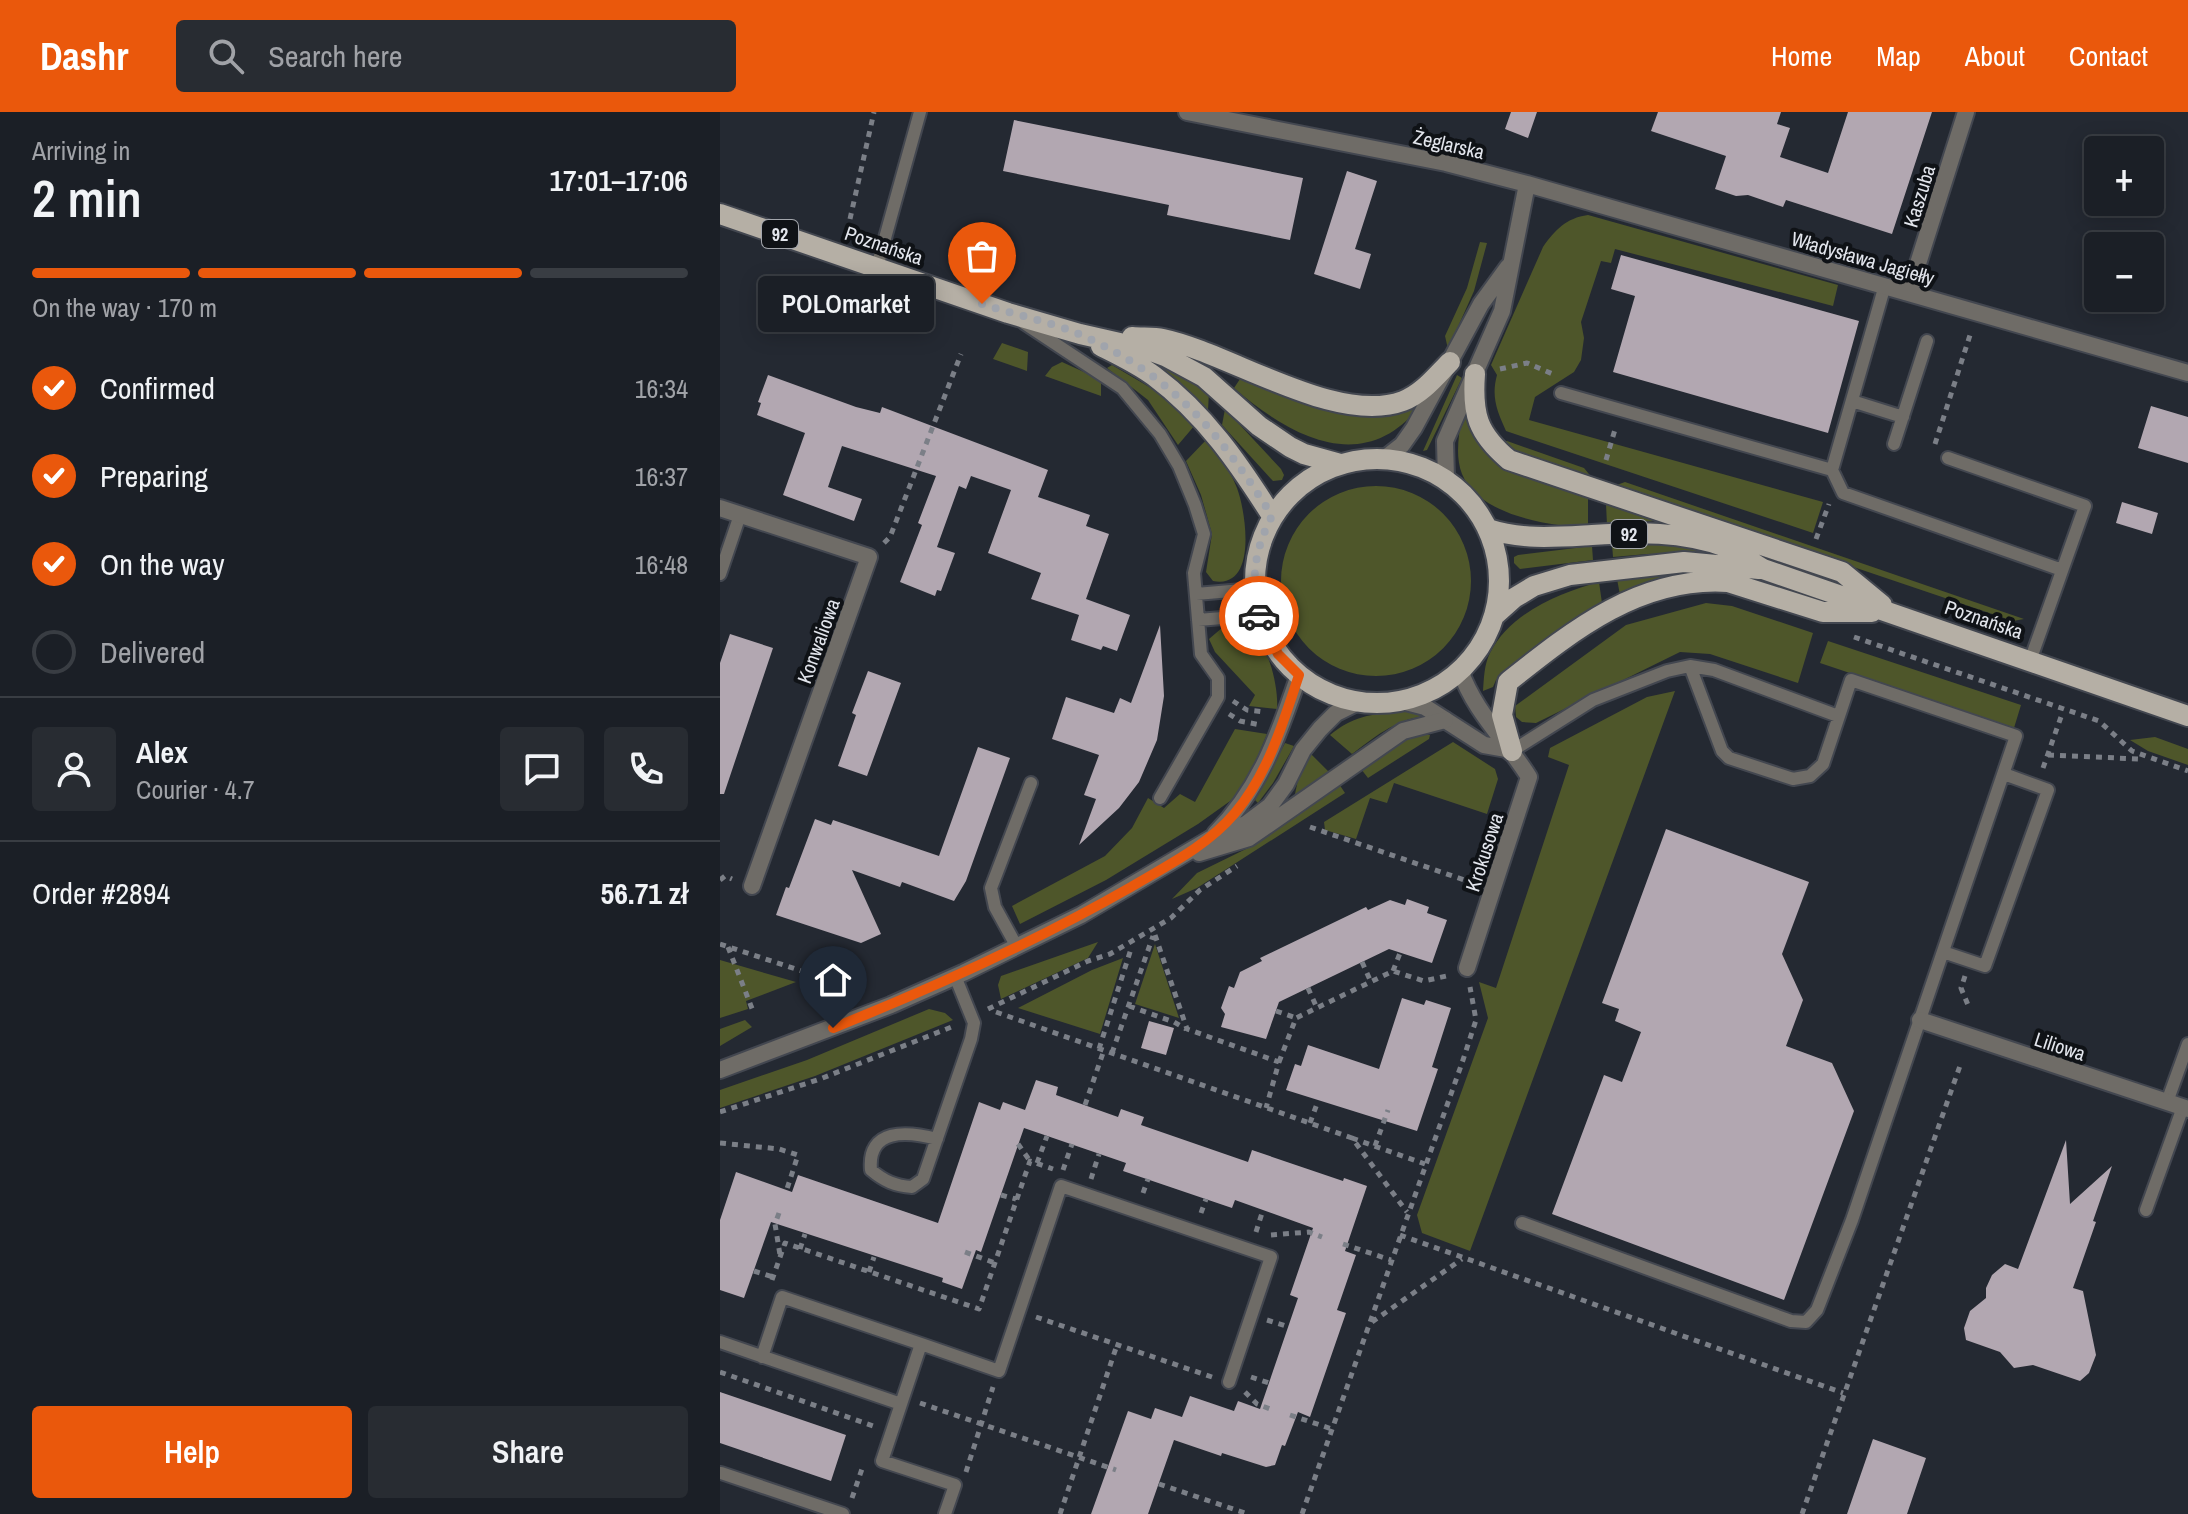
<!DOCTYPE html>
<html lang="en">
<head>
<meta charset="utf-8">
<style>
	:root { --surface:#1b1f26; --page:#282c32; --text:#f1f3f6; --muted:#a0a2a7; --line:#393d43; --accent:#ea580c }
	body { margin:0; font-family:"Archivo Narrow",sans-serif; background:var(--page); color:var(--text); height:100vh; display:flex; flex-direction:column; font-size:30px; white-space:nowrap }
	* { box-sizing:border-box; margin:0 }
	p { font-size:26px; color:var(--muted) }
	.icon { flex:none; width:44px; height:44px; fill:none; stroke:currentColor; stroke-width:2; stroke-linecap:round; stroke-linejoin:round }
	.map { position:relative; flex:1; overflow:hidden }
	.details { display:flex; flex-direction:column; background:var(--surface); width:720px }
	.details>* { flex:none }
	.tools { position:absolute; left:1364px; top:24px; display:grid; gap:16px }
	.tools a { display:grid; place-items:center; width:80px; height:80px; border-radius:8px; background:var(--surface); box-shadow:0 4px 20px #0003,0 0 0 2px var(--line); font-size:40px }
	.pin { position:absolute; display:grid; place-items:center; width:68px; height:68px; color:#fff; margin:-82px -34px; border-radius:50% 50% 50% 0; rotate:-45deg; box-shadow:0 0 8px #0007 }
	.pin .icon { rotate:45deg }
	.courier { position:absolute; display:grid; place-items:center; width:80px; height:80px; margin:-40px; border:6px solid #ea580c; border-radius:50%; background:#fff; color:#222; box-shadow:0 2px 10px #0007 }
	.bubble { position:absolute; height:56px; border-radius:8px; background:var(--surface); box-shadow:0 4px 20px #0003,0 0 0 2px var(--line); font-size:26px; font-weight:600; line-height:56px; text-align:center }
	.headline em { font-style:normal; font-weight:600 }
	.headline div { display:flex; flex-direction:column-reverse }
	.headline { display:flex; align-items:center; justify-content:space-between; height:136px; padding:0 32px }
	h1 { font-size:52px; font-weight:600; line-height:60px }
	.bar { display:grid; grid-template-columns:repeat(4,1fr); gap:12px 8px; align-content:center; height:96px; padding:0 32px }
	.bar i { height:10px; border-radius:6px; background:var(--line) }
	.bar .current { background:var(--accent) }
	.bar p { grid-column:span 4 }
	.line { display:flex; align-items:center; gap:20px; padding:0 32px; border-top:2px solid var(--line) }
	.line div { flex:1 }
	.round { display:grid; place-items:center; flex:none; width:84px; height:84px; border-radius:8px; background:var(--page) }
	ol { padding:0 32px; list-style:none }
	li { display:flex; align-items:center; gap:24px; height:88px }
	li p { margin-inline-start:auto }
	li .icon { padding:8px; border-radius:50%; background:var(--accent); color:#fff; stroke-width:4 }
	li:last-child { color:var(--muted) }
	li i { width:44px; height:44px; border:4px solid var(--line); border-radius:50% }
	.primary-button { display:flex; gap:16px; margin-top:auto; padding:16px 32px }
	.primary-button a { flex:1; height:92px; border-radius:8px; background:var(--accent); color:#fff; font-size:32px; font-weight:600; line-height:92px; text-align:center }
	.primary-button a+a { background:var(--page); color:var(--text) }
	header { display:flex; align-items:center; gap:48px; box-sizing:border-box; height:112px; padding:0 40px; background:var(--accent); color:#fff }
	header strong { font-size:38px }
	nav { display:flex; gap:44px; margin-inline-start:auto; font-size:28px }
	.search { width:560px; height:72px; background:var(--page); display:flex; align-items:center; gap:20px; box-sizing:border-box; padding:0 28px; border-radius:8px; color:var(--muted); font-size:30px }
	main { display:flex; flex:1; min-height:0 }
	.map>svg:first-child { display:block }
	.green { fill:#4e562a }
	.building { fill:#b2a7b1 }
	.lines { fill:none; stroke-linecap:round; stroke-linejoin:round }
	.service-casing { stroke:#434750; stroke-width:16 }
	.minor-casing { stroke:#434750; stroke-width:20 }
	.tertiary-casing { stroke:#434750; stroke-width:20 }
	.primary-casing { stroke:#434750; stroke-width:24 }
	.path { stroke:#7b7f87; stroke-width:5; stroke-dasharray:6 6; stroke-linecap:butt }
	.service { stroke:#6f6c67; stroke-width:12 }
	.minor { stroke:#6f6c67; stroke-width:16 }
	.tertiary { stroke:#6f6c67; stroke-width:16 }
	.primary { stroke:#b5afa5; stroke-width:20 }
	.done { stroke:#a0a4ac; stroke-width:8; stroke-dasharray:0 14.4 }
	.route { stroke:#ea580c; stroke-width:10 }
	.labels { text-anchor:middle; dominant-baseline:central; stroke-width:8; stroke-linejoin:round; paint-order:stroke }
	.shield { fill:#0f1216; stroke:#a3a6ac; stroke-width:2 }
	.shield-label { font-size:18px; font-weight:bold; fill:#e3e6ed }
	.street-label { font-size:20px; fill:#e3e6ed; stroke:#0f1216 }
</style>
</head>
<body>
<header>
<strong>Dashr</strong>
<div class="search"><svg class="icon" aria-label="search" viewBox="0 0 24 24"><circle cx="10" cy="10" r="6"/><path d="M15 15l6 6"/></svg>Search here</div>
<nav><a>Home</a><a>Map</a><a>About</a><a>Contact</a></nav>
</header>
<main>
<section class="details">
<div class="headline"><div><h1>2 min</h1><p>Arriving in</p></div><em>17:01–17:06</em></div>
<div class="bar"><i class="current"></i><i class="current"></i><i class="current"></i><i></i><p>On the way · 170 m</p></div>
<ol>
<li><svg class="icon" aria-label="check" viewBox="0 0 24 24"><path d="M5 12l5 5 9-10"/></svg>Confirmed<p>16:34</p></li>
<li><svg class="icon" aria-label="check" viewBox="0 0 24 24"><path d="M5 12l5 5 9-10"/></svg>Preparing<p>16:37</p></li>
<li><svg class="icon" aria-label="check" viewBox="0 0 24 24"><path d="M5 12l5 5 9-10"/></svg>On the way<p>16:48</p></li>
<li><i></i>Delivered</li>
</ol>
<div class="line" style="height:144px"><a class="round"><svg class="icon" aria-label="person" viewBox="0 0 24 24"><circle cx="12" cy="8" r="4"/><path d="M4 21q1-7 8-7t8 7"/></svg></a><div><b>Alex</b><p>Courier · 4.7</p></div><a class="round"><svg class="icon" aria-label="chat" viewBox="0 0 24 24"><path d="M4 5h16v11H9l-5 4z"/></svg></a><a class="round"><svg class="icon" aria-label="phone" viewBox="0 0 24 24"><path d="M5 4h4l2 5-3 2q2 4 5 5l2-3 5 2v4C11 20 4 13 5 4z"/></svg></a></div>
<div class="line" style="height:104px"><div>Order #2894</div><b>56.71 zł</b></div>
<div class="primary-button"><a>Help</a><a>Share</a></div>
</section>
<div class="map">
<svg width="1468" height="1402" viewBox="0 0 1468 1402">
	<rect width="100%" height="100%" fill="#242932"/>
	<path class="green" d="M868,103L1118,173L1113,194L895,137L891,151L881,149L861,210L864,226L861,248L854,260L815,285L809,308L1103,390L1093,421L786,319C777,299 771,285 777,263L771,253L823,135C835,118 846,106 868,103Z
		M760,130L767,131L754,179L728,237L725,224L747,176Z
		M282,231L308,240L307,259L273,247Z
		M435,249L489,280L488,298L461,273L432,253Z
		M342,250L375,265L381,270V284L325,264L332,255Z
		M392,253L436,279L475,313L458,333L428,288L387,256Z
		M737,263L742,266L707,338L703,339Z
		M520,267L609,296L697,292L699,295C643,365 569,324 514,276Z
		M505,297L561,357L564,363L562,368L553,369L502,313Z
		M747,305C766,364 816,367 868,386V415C831,415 758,403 742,362C735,344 739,325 741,306Z
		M487,327C498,342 510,358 517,376C526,400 538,478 493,469L486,460L492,422L481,383L466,349Z
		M781,329H787L864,356L873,367L795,340Z
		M905,370L1304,507L1293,509L894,374Z
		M561 469a95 95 0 1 1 190 0a95 95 0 1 1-190 0Z
		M886,392L932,407L934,409L887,413Z
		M892,432L943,433L989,439V441L927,442L893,445Z
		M872,434L873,448L800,457L794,451V445L798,443Z
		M972,458L976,462L900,483L897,467Z
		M879,470L882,491L776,568L773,575L763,579C764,566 764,553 770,541C790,501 839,481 879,470Z
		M986,491L1012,494L1093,521L1078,571L990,542L960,540L816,611L802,610L796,605L795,594L906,513Z
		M503,515C511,515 521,514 529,518C548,529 559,576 557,597L529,594L535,583L495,540L489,527Z
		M1108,529L1301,593L1294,616L1100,551Z
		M955,579L750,1139L702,1121L697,1103L768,906L759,870L776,876L849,653L828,645L830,636L927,585Z
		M679,600H702V605C676,607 652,627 632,642L610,623C633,604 651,602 679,600Z
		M515,617L547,622L528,668L513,687L478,712L386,768L300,812L292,794L385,744L412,716L428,686L444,696L460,682L475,690Z
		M698,622L710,623L709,627L648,666L641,657L684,627Z
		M1435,625L1468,637V653L1428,639L1410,628Z
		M733,630L775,657L778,667L767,702L674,671L667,691L650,686L636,727L605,718L604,710Z
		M565,631L574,634L553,671L538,691L535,688Z
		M591,642L609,660L579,682H575L579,663Z
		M619,672L625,681L477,776L452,787L477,761L530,735Z
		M378,830L368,846L281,887L278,873L281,864Z
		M435,832L459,906L415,892Z
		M403,846L380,922L298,896L372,858Z
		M0,848L76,870L26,889L28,897L0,906Z
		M209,897L225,901L233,908L95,964L0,996V978L87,948Z
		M25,908L32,915L0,934V917Z"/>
	<path class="building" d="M791,0H817L808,26L785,17Z
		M938,0H1061L1057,12L1070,16L1060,45L1108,61L1128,0H1212L1172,122L1066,88L1063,95L1028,83L1016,84L995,77L1006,44L931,19Z
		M294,8L583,66L570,128L447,103L449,93L283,59Z
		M627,59L657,69L635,137L651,142L640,177L594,162Z
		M901,143L1139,209L1108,321L893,260L915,184L891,177Z
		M48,263L136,295L160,301L162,295L328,358L318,385L370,403L366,414L389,422L366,487L410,503L397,539L383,534L381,538L351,528L359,503L311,487L321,461L268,441L291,378L251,364L246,377L239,374L217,435L235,441L221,479L217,478L215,484L180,470L202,413L198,411L216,364L122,334L108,375L142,387L134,409L63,383L85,321L37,303L41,291L38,290Z
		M1431,294L1468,305V351L1418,336Z
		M1402,390L1438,401L1432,422L1396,411Z
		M440,513L444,584L437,628L419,670L399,696L359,733L376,687L364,683L379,643L332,627L346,585L394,601L400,586L411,591Z
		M10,522L53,536L4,682H0V551Z
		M148,559L181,571L147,664L118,654L136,603L132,601Z
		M258,635L290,646L246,769L234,789L182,770L180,775L132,758L161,822L141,831L56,803L66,775L69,776L95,707L111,713L113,708L219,744Z
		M946,717L1089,770L1062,842L1083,888L1066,934L1112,951L1134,999L1064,1188L832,1102L884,963L902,970L921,920L895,909L899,897L882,891Z
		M687,787L709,795L707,801L727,808L712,851L669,837L559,890L546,927L501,915L505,902L501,896L509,874L514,876L520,860L542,849L540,846L646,795L648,798L670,788L685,793Z
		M682,886L704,893L706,888L731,896L712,955L718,957L697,1019L566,978L575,952L581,954L588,933L659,957Z
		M429,909L454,916L446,943L421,936Z
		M316,968L338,975L336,983L398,1005L401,997L424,1005L421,1013L528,1050L532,1038L623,1069L624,1066L647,1074L625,1139L636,1143L617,1198L626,1201L590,1305L578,1300L565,1334L562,1333L555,1353L546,1355L502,1341L501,1344L454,1328L428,1402H371L408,1299L431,1307L435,1296L462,1305L470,1284L514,1299L518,1289L540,1297L578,1186L570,1183L593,1116L515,1088L512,1096L403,1059L406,1051L304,1016L261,1140L256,1138L242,1177L222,1170L223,1166L51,1110L24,1186L0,1178V1108L16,1060L72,1080L78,1063L218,1111L259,990L280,998L283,990L305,998Z
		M1346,1028L1350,1092L1392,1054L1373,1109L1376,1110L1353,1176L1363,1179L1376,1243L1369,1261L1360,1269L1313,1253L1294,1256L1280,1240L1246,1228L1244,1216L1250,1199L1266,1186V1176L1272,1163L1285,1152L1298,1157Z
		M0,1280L126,1323L111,1369L0,1331Z
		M1153,1327L1206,1346L1187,1402H1127Z"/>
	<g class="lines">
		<defs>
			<path id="service" d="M157,155L200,0
				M304,211L402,276L440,322L459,354L475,393L484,422L474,461L481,542L498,566V585L440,686
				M841,281L1112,358L1165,173
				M1132,289L1183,305
				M1174,332L1207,229
				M1228,346L1365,394L1310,549
				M1112,358L1123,381L1342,458
				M0,462L20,403
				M476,482L534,477
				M478,508L539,503
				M792,639L873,588L947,559L970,554L994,558L1118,604
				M297,835L275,795L271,776L311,671
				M1223,840L1265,854L1328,678L1284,662
				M1447,990L1468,932
				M217,1027C187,1019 147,1016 151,1058C164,1069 175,1074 192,1075L203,1067L251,927L254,911L235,864
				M1426,1098L1463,995
				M802,1111L1071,1209L1086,1210L1097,1198L1132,1108L1296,624L1131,568L1103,652L1090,664L1073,667L1009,646L1002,639L970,554
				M0,1230L181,1292L162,1349L235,1373L225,1402
				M42,1245L62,1185L201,1232
				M181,1292L201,1232L279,1259L341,1074L551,1145L509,1270
				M1,1361L123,1402"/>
			<path id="minor" d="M467,0L726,51L807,72L1468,261
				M1189,180L1246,0
				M664,347L682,333L694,316L761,192L788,155
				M726,367L725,329L782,199L807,72
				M0,396L149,445L32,774
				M740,558C755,601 786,628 809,665L747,856
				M682,589L705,595L764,633L792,638
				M1200,908L1468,997"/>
			<path id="tertiary" d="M495,722C540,677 559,622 579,563
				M479,741L529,726L683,619L725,608
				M0,958L171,893L243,861L361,803L490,727L526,712L550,694L566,672L583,638L600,617L616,601L638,590"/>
			<path id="primary" d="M0,102L288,201L360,222L426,237L445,244L484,265L539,314L570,335L584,342L620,352
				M412,225C422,226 433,225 443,227C510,241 616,314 683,289C702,282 716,264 730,250
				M381,234C399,243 418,252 434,264C485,302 519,352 552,404
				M755,262C752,302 757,321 789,348L1122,460L1162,493
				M535 469a122 122 0 1 1 244 0a122 122 0 1 1-244 0Z
				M768,417C802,428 836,425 872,423C917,420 962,419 1006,435C1019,440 1031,450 1043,457L1468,604
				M775,503L794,486L814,474L850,463L964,450L1039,457
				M792,639L782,603L788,570C852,519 920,464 1008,470L1103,500H1152"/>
		</defs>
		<use href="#service" class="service-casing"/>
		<use href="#minor" class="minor-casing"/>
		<use href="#tertiary" class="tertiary-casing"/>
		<use href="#primary" class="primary-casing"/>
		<path class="path" d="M130,107L154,0
			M780,257L807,251L835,263
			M1215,332L1251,220
			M886,348L896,314
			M1096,427L1109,392
			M164,431L170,425L241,242
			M1134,525L1379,609L1412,639L1468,659
			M513,589L527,598L545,600
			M509,602L520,609L541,613
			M1328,643L1420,647
			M1323,656L1342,602
			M590,715L756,772
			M0,768L5,764L12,767
			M435,823L467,917L559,950L546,996
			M0,832L94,863L101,872
			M8,835L33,899
			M642,850L651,870
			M673,859L680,841
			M1245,864L1241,876L1248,893
			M588,876L597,896
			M409,894L454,910L466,917
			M268,897L368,849L390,842L451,806L480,778L517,754
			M556,899L576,906
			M276,900L632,1026L687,1100
			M379,937L411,837
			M392,941L433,824
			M559,950L576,906L673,859L704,869L731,863
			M365,993L384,938
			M0,1000L100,967L234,914
			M590,1011L598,989
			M632,1026L705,1052
			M0,1031L59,1037L78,1043L66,1080
			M298,1032L310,1049
			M655,1034L668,998
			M317,1051L327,1024
			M343,1058L352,1032
			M371,1067L379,1042
			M423,1081L428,1067
			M281,1083L296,1087
			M59,1101L55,1112L60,1143
			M481,1101L486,1087
			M536,1120L543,1098
			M551,1123L589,1120L602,1125
			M680,1123L1123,1281
			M623,1132L671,1148
			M80,1137L85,1122
			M245,1140L275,1151
			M34,1159L53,1165
			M149,1160L154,1145
			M52,1168L65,1131L259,1197L310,1049L333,1057
			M316,1205L492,1265
			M547,1208L569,1215
			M652,1210L742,1147
			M0,1260L153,1314
			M531,1265L549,1271
			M525,1280L537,1292L550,1297
			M200,1291L396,1358
			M570,1303L612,1317
			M246,1360L273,1275
			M439,1372L528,1402
			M132,1386L143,1354
			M340,1402L397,1233
			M582,1402L742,951L756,908L750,875
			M1082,1402L1241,951"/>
		<use href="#service" class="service"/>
		<use href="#minor" class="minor"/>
		<use href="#tertiary" class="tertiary"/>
		<use href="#primary" class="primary"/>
	</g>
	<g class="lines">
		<path class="done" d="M262,192C294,203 330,209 361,223C452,263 501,322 552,404C535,436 530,468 539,504"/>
		<path class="route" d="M113,916C215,875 315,830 411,775C448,753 487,734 515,701C548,662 563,611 579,563L558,542L539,504"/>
	</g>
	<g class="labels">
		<g class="shield">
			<rect x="42" y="108" width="36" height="28" rx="6"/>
			<rect x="891" y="408" width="36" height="28" rx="6"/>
		</g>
		<g class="shield-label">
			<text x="60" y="122">92</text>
			<text x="909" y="422">92</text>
		</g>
		<g class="street-label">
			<text transform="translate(729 32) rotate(13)">Żeglarska</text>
			<text transform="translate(1199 84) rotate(-73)">Kaszuba</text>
			<text transform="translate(164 133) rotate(19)">Poznańska</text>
			<text transform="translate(1143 146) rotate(16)">Władysława Jagiełły</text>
			<text transform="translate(1264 507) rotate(19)">Poznańska</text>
			<text transform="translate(98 529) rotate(-70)">Konwaliowa</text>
			<text transform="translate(764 740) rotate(-72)">Krokusowa</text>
			<text transform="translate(1340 934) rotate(18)">Liliowa</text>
		</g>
	</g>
</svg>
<div class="tools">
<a>+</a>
<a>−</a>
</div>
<div class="pin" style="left:262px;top:192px;background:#ea580c"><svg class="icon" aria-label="bag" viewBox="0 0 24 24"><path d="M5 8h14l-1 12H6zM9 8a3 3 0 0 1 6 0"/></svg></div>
<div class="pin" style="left:113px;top:916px;background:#1f2937"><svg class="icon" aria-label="home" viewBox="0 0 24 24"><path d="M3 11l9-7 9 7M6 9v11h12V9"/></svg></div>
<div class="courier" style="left:539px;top:504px"><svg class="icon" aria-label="car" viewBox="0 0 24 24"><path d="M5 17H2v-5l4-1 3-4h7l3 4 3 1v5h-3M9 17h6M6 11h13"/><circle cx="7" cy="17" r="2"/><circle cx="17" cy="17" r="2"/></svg></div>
<div class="bubble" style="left:38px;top:164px;width:176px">POLOmarket</div>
</div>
</main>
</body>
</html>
